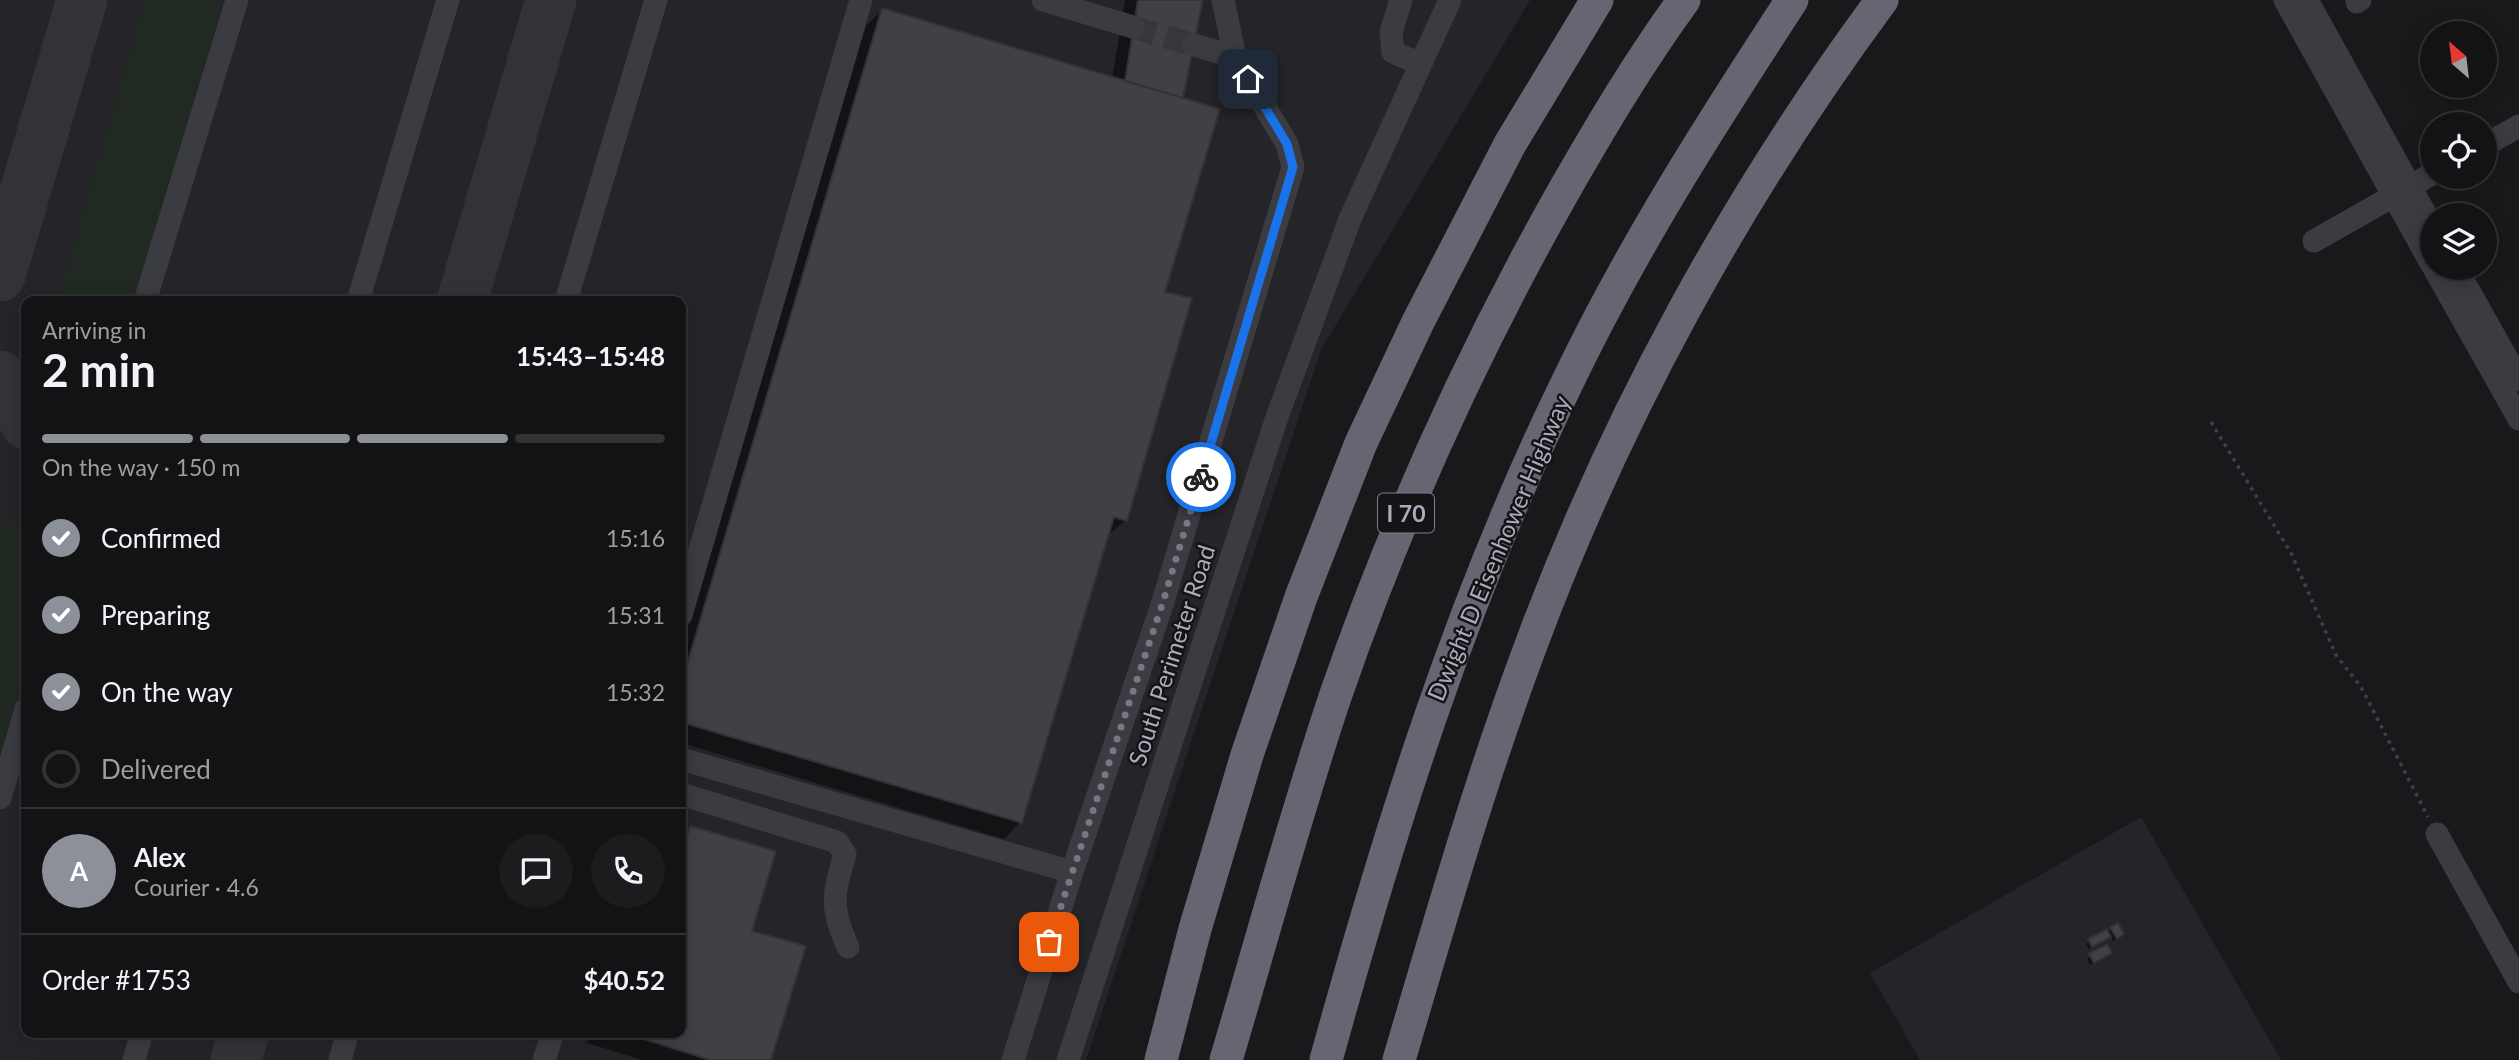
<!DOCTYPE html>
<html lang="en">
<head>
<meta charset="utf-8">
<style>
	:root { --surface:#131214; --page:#1c1b1d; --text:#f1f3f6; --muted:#9d9ea0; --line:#323234; --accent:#8c9099 }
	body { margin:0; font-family:Lato,sans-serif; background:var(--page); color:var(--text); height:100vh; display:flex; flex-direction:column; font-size:26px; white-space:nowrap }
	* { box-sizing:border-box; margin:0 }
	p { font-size:23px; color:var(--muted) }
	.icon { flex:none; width:38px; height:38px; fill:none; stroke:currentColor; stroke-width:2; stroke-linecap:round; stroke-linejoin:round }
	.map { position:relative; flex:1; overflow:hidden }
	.details { position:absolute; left:21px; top:296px; width:665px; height:742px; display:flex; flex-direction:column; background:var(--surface); border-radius:14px; box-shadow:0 4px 18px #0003,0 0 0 2px var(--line) }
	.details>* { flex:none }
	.needle { width:46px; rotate:332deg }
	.tools { position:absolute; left:2420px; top:21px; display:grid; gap:14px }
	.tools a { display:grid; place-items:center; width:77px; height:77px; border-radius:50%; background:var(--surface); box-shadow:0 4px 18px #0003,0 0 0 2px var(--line); font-size:35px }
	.pin { position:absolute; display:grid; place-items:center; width:60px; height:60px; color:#fff; margin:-30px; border-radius:14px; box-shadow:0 4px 10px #0006 }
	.courier { position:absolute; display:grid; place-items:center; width:70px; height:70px; margin:-35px; border:5px solid #1a73e8; border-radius:50%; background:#fff; color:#222; box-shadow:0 2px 9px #0007 }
	.summary em { font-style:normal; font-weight:700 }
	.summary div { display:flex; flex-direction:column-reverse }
	.summary { display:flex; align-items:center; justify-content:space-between; height:119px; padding:0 21px }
	h1 { font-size:46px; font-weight:700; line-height:52px }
	.bar { display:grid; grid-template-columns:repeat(4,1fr); gap:10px 7px; align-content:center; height:84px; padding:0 21px }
	.bar i { height:9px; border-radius:5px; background:var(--line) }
	.bar .on { background:var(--accent) }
	.bar p { grid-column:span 4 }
	.line { display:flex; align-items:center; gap:18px; padding:0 21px; border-top:2px solid var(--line) }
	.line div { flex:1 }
	.round { display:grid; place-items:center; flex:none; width:74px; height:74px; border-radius:37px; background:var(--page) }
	ol { padding:0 21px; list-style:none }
	li { display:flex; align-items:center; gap:21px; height:77px }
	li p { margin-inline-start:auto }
	li .icon { padding:7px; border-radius:50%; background:var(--accent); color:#fff; stroke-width:4 }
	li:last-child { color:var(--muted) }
	li i { width:38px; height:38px; border:4px solid var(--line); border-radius:50% }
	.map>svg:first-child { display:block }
	.built { fill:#252428; fill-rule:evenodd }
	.green { fill:#202922 }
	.shadow { fill:#0007 }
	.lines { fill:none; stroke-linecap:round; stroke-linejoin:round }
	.taxiway { stroke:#323238; stroke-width:51 }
	.building { fill:#404045; stroke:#333237; stroke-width:2 }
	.minor-tunnel { stroke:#36363b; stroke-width:23; stroke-dasharray:23 11; stroke-linecap:butt }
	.path { stroke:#3f4047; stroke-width:3.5; stroke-dasharray:3.5 5; stroke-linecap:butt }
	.minor { stroke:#3b3b42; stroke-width:23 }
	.highway { stroke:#656671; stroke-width:33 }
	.done { stroke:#777883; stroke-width:7; stroke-dasharray:0 12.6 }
	.route { stroke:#1a73e8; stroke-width:9 }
	.labels { text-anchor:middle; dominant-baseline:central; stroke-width:5; stroke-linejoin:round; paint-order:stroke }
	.shield { fill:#141316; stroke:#7d7e8a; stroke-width:2 }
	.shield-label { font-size:23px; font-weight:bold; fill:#aaacbb }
	.street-label { font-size:24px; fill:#aaacbb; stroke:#141316 }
</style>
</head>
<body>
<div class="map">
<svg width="2519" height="1060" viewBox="0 0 2519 1060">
	<rect width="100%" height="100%" fill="#19181b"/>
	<path class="built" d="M0,0H1530L1321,350L1086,1060H0ZM26,301H681V1032H26Z
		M2141,817L2281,1060H1920L1870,973Z"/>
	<path class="green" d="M145,0H223L134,301H57Z
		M26,516V666L0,754V528Z"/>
	<path class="shadow" d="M1125,0H1201L1181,100L1163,293L1126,520L1107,536L1020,822L1004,839L681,743V650L866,26L882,10L1112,79Z
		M690,828L769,1060H642L587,1043L590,1032H681V837Z
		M2111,929L2119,938L2113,941L2110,935L2089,949L2086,944L2090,941Z
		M2110,953L2090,965L2087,959L2090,956Z"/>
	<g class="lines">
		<path class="taxiway" d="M0,276L82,0
			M462,301L551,0
			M0,376L26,424
			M236,1060L244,1032"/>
	</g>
	<path class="building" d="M1138,0H1203L1183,98L1125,81Z
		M882,8L1220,109L1165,292L1192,298L1127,521L1114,517L1022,823L681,722V685Z
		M690,826L776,851L752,931L806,946L771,1060H710L622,1032H681V857Z
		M2118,923L2124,934L2117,939L2110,927Z
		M2107,929L2111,937L2092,947L2088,939Z
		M2107,944L2112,953L2094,963L2089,954Z"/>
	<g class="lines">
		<path class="minor-tunnel" d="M1133,27L1194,45"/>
		<path class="path" d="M2211,422L2291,553L2336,655L2361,687L2428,817"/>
		<path class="minor" d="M1043,0L1133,27
			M1401,0L1391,32L1393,52L1420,64
			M2285,0L2432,265
			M2307,0L2432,226
			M2357,2L2360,0
			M1194,45L1235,57
			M2485,145L2519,126
			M2314,241L2432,174
			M2434,268L2519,419
			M2456,268L2519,380
			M145,301L237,0
			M358,301L448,0
			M566,301L656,0
			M681,615L861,0
			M681,759L1072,872
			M681,794L837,842L845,854C833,895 830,907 848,947
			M0,798L26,709
			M2437,834L2519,982
			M134,1060L142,1032
			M340,1060L348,1032
			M544,1060L553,1032
			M1013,1060L1072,872L1162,605L1293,167L1287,144L1235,57L1223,0
			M1068,1060L1277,417L1350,219L1450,0"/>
		<path class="highway" d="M1161,1060L1195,929L1247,755L1301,597L1361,443L1418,322L1510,144L1597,0
			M1226,1060C1262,939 1295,816 1335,697C1396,520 1474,349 1566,187C1604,121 1639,62 1684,0
			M1326,1060C1390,828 1461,600 1567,383C1631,249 1711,124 1792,0
			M1399,1060C1440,920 1480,781 1531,645C1616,416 1737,196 1882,0"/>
	</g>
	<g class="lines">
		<path class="done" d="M1049,942L1162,605L1201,477"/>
		<path class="route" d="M1201,477L1293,167L1287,144L1248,79"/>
	</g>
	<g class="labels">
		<rect class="shield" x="1378" y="493.5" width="56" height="39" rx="5"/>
		<g class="shield-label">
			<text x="1406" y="513">I 70</text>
		</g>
		<g class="street-label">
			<text transform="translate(1498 548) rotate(-67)">Dwight D Eisenhower Highway</text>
			<text transform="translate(1171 655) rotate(-72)">South Perimeter Road</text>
		</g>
	</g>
</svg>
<div class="tools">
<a><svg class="needle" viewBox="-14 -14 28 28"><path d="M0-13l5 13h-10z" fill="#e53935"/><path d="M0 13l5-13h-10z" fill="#9d9ea0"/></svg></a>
<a><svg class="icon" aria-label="locate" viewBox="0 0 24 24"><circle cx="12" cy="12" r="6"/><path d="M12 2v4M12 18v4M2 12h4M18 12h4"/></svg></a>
<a><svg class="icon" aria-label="layers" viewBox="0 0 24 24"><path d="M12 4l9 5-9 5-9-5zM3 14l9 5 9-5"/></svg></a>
</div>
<div class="pin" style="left:1049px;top:942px;background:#ea580c"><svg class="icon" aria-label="bag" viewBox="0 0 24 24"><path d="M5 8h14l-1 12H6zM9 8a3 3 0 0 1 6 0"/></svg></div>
<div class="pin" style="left:1248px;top:79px;background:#1f2937"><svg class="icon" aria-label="home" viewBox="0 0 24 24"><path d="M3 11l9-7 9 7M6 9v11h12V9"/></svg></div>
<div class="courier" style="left:1201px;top:477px"><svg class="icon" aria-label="bike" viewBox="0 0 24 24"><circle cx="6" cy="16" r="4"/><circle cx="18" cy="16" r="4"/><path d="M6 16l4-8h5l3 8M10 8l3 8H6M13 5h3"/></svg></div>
<section class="details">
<div class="summary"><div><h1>2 min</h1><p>Arriving in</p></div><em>15:43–15:48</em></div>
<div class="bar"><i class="on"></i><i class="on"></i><i class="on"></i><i></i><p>On the way · 150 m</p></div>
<ol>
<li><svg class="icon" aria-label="check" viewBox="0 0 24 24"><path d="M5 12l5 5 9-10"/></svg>Confirmed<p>15:16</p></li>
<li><svg class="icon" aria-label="check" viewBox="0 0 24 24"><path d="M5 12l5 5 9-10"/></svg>Preparing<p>15:31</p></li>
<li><svg class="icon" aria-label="check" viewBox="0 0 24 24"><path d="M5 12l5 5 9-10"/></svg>On the way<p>15:32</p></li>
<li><i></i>Delivered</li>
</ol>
<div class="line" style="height:126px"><b class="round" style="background:var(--accent);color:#fff">A</b><div><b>Alex</b><p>Courier · 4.6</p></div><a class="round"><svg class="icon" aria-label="chat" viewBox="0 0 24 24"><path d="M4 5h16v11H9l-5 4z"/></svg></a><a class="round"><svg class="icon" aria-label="phone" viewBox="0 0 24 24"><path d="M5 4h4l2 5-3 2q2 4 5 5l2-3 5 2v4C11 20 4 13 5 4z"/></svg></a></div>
<div class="line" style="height:91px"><div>Order #1753</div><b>$40.52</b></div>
</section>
</div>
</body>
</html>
